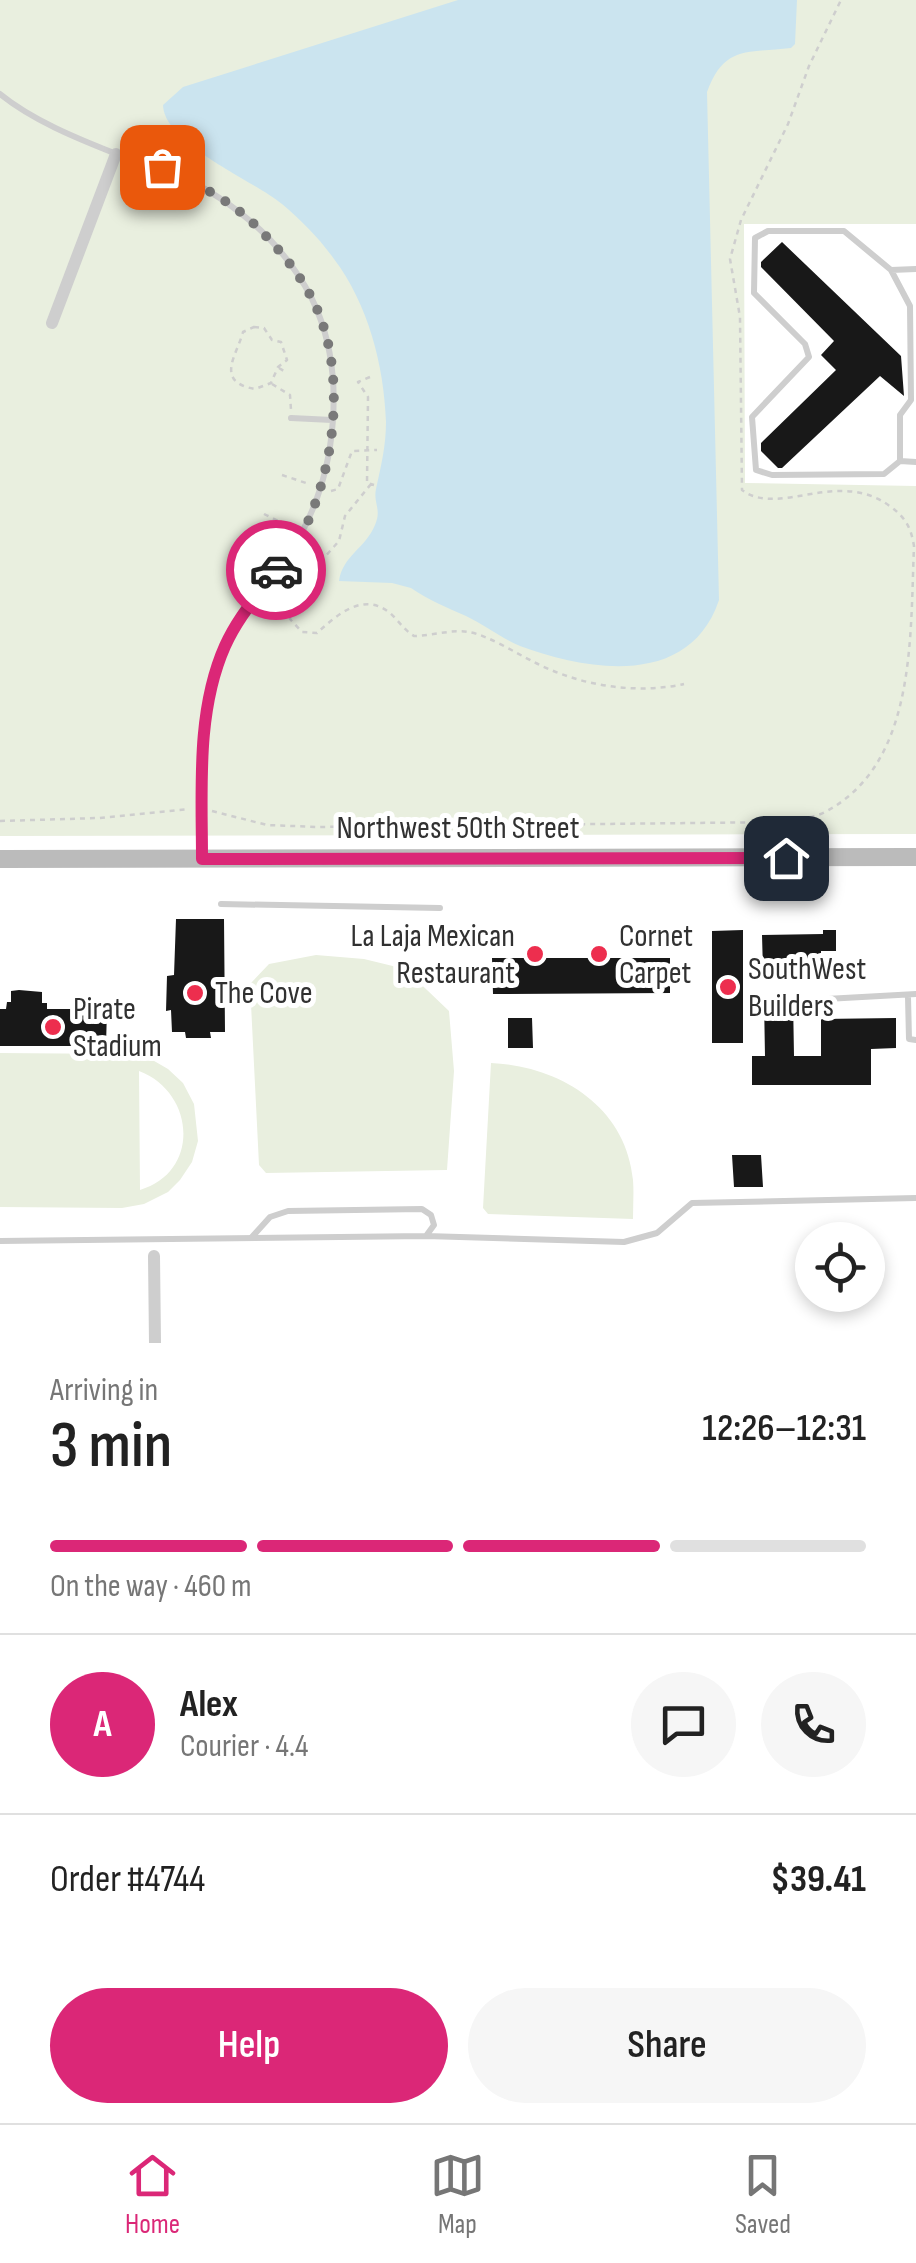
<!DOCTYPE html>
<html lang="en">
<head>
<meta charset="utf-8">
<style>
	:root { --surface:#fff; --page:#f6f6f6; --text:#222; --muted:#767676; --line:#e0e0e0; --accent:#db2777 }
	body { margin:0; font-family:"Sofia Sans Condensed",sans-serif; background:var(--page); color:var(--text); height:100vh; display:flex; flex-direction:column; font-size:38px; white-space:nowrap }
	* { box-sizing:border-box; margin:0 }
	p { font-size:32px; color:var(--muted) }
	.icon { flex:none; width:55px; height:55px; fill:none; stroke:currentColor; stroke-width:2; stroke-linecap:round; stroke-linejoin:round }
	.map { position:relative; height:1343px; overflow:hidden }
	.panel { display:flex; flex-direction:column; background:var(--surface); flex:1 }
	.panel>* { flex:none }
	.buttons { position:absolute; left:795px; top:1222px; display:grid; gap:20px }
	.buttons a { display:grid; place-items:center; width:90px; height:90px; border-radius:50%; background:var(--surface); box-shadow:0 5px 15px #0003; font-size:50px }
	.pin { position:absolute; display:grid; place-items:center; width:85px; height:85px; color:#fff; margin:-42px; border-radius:20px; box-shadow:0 5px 15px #0006 }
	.courier { position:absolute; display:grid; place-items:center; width:100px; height:100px; margin:-50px; border:8px solid #db2777; border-radius:50%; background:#fff; color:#222; box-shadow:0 2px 12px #0007 }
	.overview em { font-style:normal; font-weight:600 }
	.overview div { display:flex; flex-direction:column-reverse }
	.overview { display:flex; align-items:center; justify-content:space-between; height:170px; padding:0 50px }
	h1 { font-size:65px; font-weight:600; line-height:75px }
	.bar { display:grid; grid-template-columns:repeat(4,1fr); gap:15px 10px; align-content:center; height:120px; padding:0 50px }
	.bar i { height:12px; border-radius:8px; background:var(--line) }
	.bar .selected { background:var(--accent) }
	.bar p { grid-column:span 4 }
	.line { display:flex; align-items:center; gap:25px; padding:0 50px; border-top:2px solid var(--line) }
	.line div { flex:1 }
	.round { display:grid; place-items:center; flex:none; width:105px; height:105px; border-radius:52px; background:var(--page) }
	.cta { display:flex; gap:20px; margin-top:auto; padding:20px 50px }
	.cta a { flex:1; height:115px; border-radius:60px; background:var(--accent); color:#fff; font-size:40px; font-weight:600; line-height:115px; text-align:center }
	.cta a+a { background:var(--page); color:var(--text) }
	.tabs { display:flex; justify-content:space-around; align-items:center; height:140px; border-top:2px solid var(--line); background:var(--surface); font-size:28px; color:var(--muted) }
	.tabs a { display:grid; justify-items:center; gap:5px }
	.tabs .selected { color:var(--accent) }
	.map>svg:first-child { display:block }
	.green { fill:#e9efdf; fill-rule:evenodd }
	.water { fill:#cbe4ef }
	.building { fill:#181818 }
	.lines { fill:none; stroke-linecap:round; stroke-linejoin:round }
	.path { stroke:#cecece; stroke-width:2.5; stroke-dasharray:5 5; stroke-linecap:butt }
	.lane { stroke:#cecece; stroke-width:6 }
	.street { stroke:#cecece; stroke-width:12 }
	.secondary { stroke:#bbb; stroke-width:18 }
	.done { stroke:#797979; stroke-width:10; stroke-dasharray:0 18 }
	.route { stroke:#db2777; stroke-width:12 }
	.poi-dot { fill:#ed2e4e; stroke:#fff; stroke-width:4 }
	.labels { text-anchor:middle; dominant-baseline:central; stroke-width:10; stroke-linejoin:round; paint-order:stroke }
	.street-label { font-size:32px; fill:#313131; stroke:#fff }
	.poi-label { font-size:32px; fill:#313131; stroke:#fff; text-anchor:start }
</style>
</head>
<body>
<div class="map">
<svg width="916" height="1343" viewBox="0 0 916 1343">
	<rect width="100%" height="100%" fill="#fff"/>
	<path class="green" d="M0,0H916V224H744L745,483L916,486V834L0,836Z
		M316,955L364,959L405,969L449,1011L454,1071L447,1170L266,1173L259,1165L250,984L269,964Z
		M0,1053L127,1054L149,1058L168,1069L183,1083L194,1104L198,1141L192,1162L180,1180L168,1192L144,1204L122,1208L0,1207ZM139,1071C195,1092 201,1172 140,1190Z
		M491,1063C559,1066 626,1106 633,1180C634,1193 633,1206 633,1219L488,1214L483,1208Z"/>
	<path class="water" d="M458,0H797L795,44L791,48C748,53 724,45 707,92L719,600C690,687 590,672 520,646C501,638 485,625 466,616C448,608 428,600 411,588L392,583L339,581C343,555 365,549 375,525C382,509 373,503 376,489C381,466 386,446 386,422C384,365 368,304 334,259C320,239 300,219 282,204C253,180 164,144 163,105L183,87Z"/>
	<path class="building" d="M782,242L901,356L904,396L880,376L782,468H778L761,451V443L836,370L821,355L834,341L761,267V262Z
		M176,919H224L225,1032H210L211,1038H186L185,1032H172L171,1010L166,1011L167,976L174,975Z
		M743,930V1043H712V931Z
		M823,930H836V951H821V970L763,971L762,935L823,934Z
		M492,958H670V993L493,994Z
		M19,990L42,992V1003H47V1009H107L106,1046H0V1009H6L7,1002H11V991Z
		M793,999L794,1056H821V1019L896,1018V1048L871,1049V1085H752V1056H765L764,1000Z
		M508,1018H532L533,1048H508Z
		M732,1155H761L763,1187H734Z"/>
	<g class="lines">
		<path class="path" d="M254,327L264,328L272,340L281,342L287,360L278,367L271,383L255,389C214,382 237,355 243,332Z
			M279,368L287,373
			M370,377L358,382L368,397L367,483L374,485
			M272,384L290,395L291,410
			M282,475L309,484
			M371,484L345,516L339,541L299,586L291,603L290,619L302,632L317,633C337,615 363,591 390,613C399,621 404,630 414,636C432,636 451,629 469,632C487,635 516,653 532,661C577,685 634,695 684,684
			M331,491L338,489L352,451L377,450
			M264,514L294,529
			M212,811L267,825L318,827L787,822C799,819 813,818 825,812C916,764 910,641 914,546C911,528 906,518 891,507C839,467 779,518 742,490L740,317L730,259L741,220L788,124L809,66L841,0
			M0,821L99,818L189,809"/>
		<path class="lane" d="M0,94C32,120 76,138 114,153C131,160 149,161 165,168C196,182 224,199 249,220C276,242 304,278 317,310C345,378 336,468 302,532C281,573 244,603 225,645C196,708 201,787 202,855
			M891,270L910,306L911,400L900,415V461L884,474L772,475L756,470L752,417L809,357L805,344L754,293L755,238L768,231H844L891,270L916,269
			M291,418L332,420
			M900,461L916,462
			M240,548L270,579
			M221,904L440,908
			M908,997L909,1039L916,1040
			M826,999L916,994
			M426,1236L624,1242L657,1233L692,1203L916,1198
			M0,1241L426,1236L434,1225L431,1215L422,1209L288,1211L270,1217L251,1238"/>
		<path class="street" d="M52,323L116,154
			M154,1256L155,1343"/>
		<path class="secondary" d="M0,859L916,857"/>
	</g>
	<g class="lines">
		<path class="done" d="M162,167C194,183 227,198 253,223C278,247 303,277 317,309C346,376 335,468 303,532C296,545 285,558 276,570"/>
		<path class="route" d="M276,570C258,595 238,617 225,646C196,711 202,790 202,859L786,858"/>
	</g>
	<g class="poi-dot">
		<circle cx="535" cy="954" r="10"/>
		<circle cx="599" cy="954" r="10"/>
		<circle cx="728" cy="987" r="10"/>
		<circle cx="195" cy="993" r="10"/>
		<circle cx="53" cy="1027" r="10"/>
	</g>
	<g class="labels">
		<g class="street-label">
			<text x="458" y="828">Northwest 50th Street</text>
		</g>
		<g class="poi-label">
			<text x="515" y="936" text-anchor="end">La Laja Mexican<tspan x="515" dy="37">Restaurant</tspan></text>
			<text x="619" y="936">Cornet<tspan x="619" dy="37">Carpet</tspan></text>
			<text x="748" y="969">SouthWest<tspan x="748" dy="37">Builders</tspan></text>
			<text x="215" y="993">The Cove</text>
			<text x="73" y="1009">Pirate<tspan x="73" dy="37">Stadium</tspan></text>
		</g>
	</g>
</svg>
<div class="buttons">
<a><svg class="icon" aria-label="locate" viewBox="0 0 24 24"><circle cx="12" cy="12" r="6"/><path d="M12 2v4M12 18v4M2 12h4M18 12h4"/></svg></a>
</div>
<div class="pin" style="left:162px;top:167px;background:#ea580c"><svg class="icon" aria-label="bag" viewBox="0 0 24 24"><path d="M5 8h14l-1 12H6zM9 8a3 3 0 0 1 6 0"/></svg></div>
<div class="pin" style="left:786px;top:858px;background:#1f2937"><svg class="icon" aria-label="home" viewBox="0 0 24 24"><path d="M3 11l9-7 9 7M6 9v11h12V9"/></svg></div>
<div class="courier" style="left:276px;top:570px"><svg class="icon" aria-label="car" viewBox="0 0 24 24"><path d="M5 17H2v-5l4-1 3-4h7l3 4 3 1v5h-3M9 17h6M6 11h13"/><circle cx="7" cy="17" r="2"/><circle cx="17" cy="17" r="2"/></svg></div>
</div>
<section class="panel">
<div class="overview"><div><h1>3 min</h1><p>Arriving in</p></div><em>12:26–12:31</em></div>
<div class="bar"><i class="selected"></i><i class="selected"></i><i class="selected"></i><i></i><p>On the way · 460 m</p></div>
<div class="line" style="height:180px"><b class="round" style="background:var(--accent);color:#fff">A</b><div><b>Alex</b><p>Courier · 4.4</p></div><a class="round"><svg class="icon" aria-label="chat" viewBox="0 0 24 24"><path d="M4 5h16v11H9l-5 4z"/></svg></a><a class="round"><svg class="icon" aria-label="phone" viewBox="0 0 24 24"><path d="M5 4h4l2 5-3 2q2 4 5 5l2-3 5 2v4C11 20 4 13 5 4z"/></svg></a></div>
<div class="line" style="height:130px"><div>Order #4744</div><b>$39.41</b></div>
<div class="cta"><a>Help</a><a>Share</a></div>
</section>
<nav class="tabs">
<a class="selected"><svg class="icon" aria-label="home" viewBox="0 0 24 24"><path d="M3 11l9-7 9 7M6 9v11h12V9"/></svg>Home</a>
<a><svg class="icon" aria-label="map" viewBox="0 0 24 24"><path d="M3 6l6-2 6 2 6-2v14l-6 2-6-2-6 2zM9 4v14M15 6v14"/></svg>Map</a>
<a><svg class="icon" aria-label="saved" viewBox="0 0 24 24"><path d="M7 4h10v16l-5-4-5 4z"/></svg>Saved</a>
</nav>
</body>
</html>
